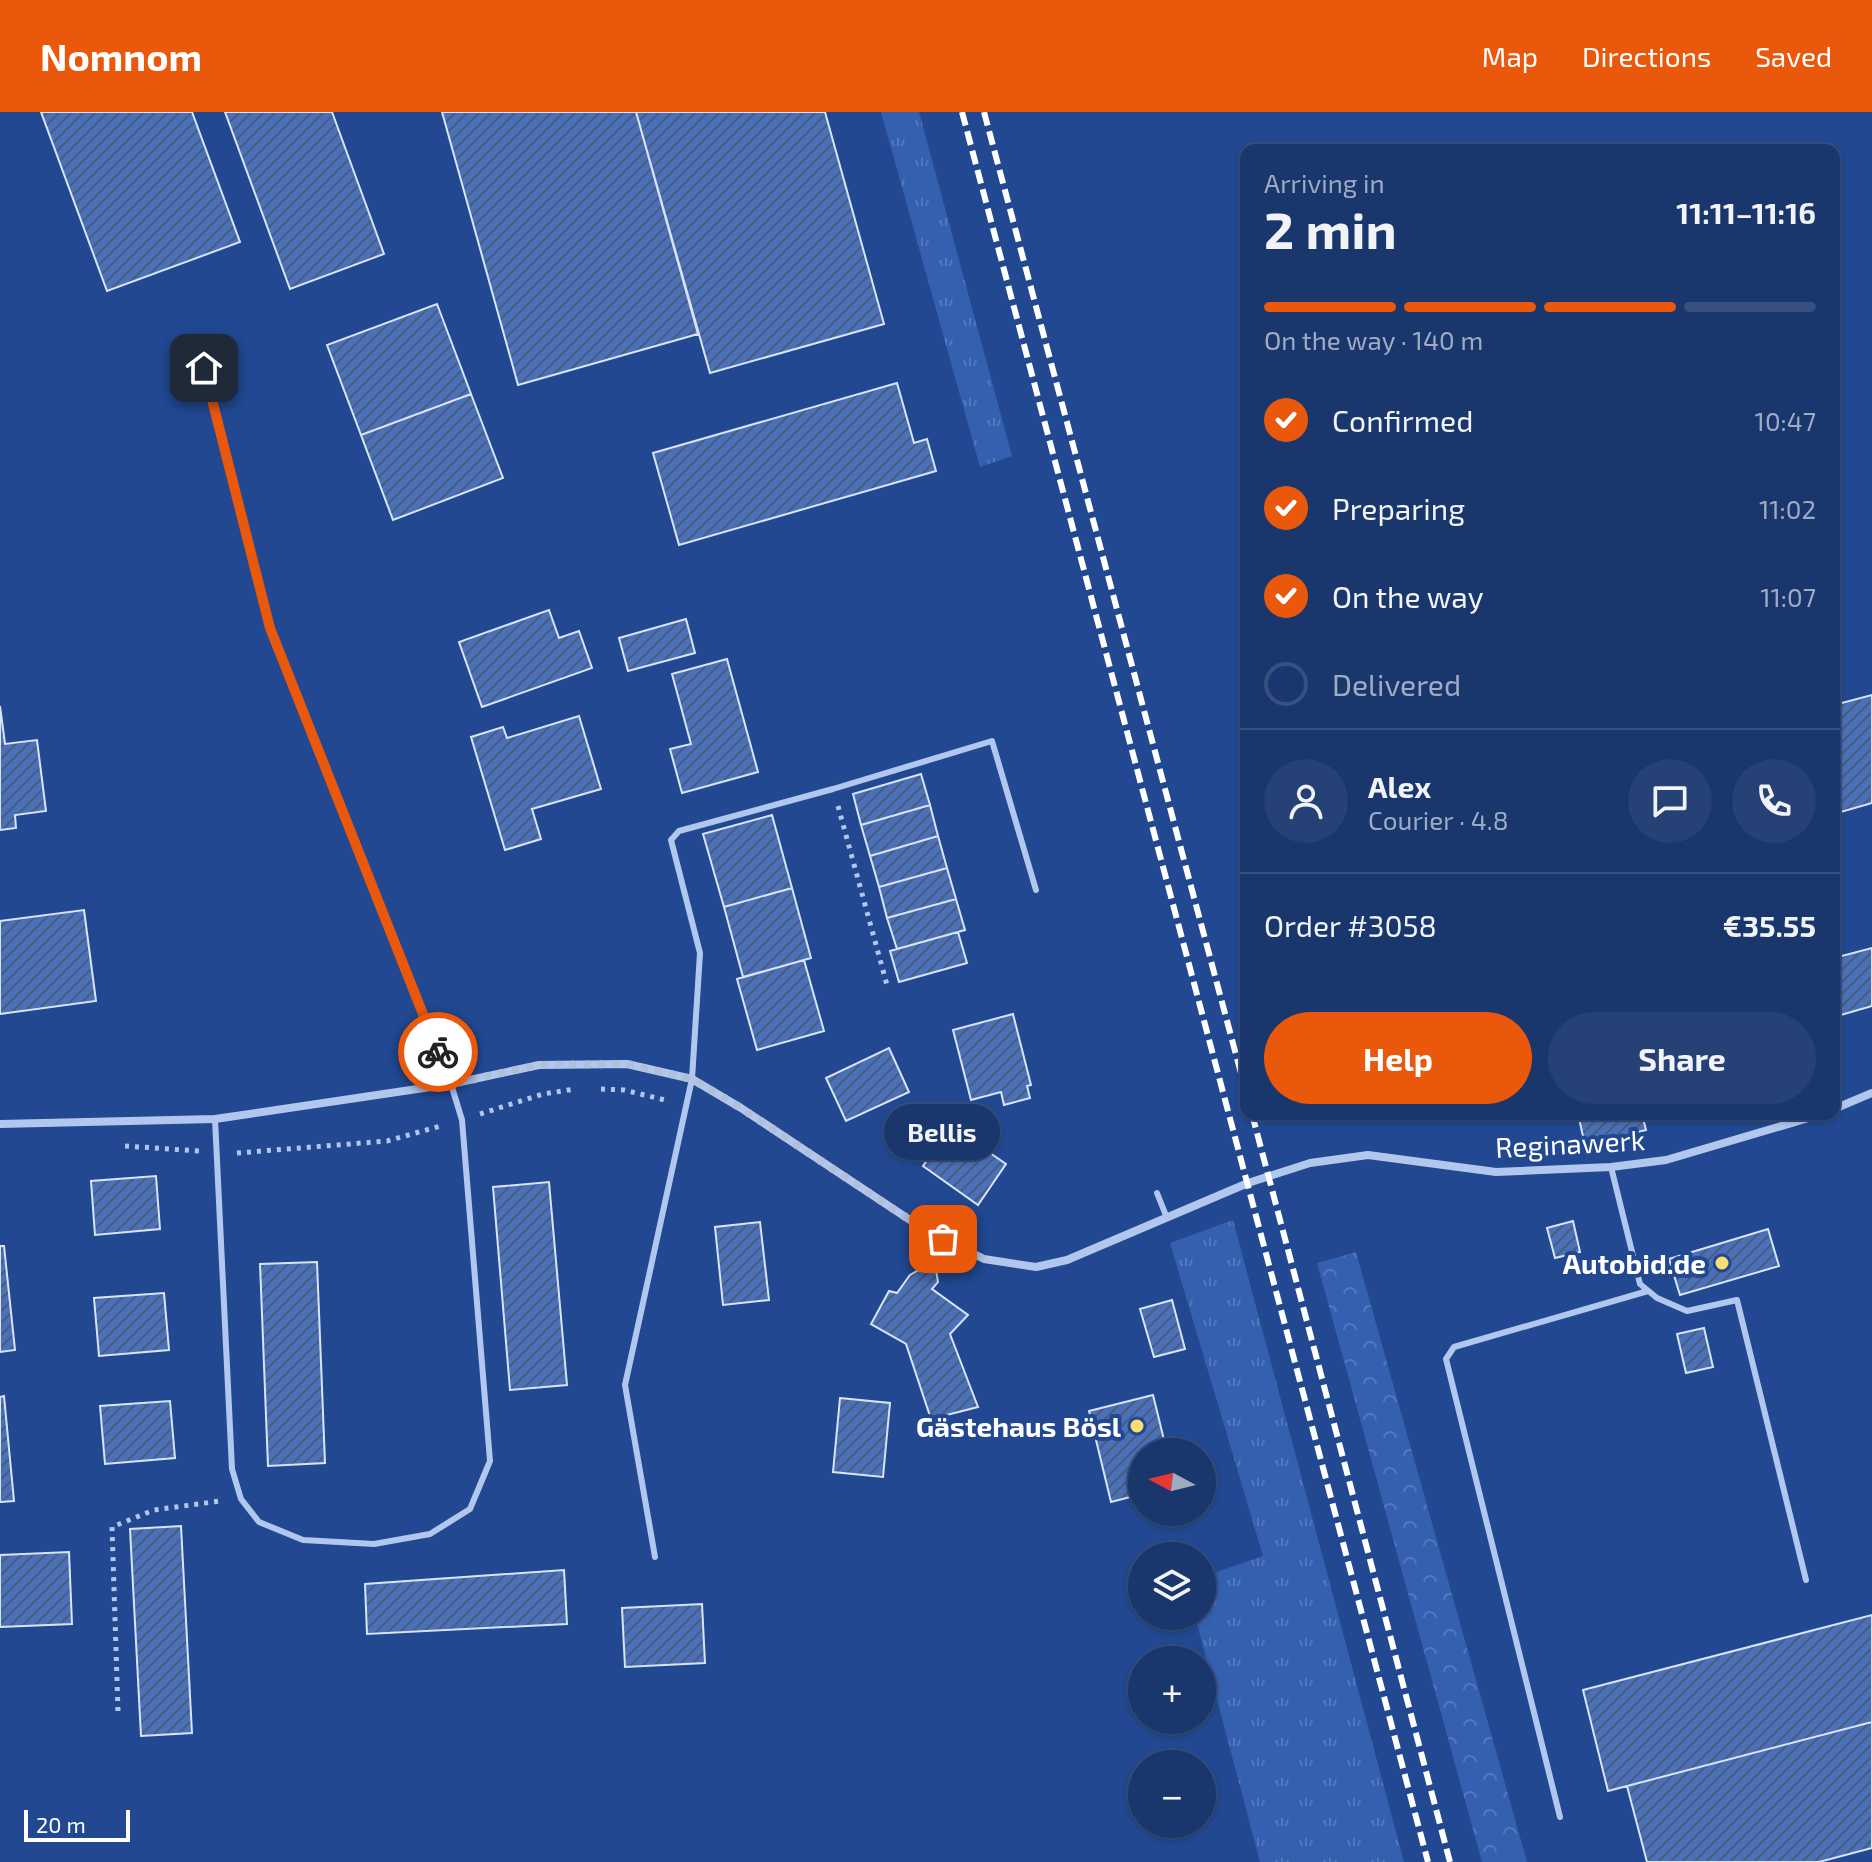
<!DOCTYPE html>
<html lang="en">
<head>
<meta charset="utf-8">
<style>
	:root { --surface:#19366d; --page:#264175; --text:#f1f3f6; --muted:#9fabc2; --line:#375080; --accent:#ea580c }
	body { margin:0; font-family:"Exo 2",sans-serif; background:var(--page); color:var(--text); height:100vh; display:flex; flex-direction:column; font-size:30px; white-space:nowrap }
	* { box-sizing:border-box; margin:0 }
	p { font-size:26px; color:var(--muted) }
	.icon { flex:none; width:44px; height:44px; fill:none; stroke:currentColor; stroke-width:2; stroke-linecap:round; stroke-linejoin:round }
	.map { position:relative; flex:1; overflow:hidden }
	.drawer { position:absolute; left:1240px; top:32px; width:600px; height:976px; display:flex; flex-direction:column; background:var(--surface); border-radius:16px; box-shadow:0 2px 6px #0004,0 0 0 2px var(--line) }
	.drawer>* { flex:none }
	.needle { width:52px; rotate:277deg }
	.fabs { position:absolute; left:1128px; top:1326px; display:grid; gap:16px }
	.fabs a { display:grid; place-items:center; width:88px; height:88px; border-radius:50%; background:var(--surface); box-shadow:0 2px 6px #0004,0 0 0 2px var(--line); font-size:40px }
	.scale { position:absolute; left:24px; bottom:20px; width:106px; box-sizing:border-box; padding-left:8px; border:4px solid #fff; border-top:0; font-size:22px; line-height:28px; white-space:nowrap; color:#fff; -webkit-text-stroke:6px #214891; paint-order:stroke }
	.pin { position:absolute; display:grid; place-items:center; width:68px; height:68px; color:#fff; margin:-34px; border-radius:16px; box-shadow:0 4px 12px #0006 }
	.courier { position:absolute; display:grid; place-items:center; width:80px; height:80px; margin:-40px; border:6px solid #ea580c; border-radius:50%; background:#fff; color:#222; box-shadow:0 2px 10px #0007 }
	.bubble { position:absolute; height:56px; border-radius:28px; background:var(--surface); box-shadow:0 2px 6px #0004,0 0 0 2px var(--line); font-size:26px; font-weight:700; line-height:56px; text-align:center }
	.head em { font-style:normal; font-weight:700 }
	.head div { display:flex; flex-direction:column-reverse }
	.head { display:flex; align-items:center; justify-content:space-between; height:136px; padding:0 24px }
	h1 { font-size:52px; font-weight:700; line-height:60px }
	.bar { display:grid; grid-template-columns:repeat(4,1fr); gap:12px 8px; align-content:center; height:96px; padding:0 24px }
	.bar i { height:10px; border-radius:6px; background:var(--line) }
	.bar .selected { background:var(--accent) }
	.bar p { grid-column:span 4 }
	.line { display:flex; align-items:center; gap:20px; padding:0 24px; border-top:2px solid var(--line) }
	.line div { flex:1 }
	.round { display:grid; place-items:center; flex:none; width:84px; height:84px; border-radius:42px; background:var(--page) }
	ol { padding:0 24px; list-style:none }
	li { display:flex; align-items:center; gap:24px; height:88px }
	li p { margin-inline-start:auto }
	li .icon { padding:8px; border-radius:50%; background:var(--accent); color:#fff; stroke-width:4 }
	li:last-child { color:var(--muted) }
	li i { width:44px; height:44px; border:4px solid var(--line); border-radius:50% }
	.action { display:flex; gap:16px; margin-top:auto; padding:16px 24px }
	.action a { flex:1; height:92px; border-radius:48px; background:var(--accent); color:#fff; font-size:32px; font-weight:700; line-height:92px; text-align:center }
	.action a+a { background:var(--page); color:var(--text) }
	header { display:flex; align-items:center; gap:48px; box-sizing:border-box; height:112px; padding:0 40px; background:var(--accent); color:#fff }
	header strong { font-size:38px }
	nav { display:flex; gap:44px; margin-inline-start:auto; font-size:28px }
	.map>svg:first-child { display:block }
	.grass { fill:url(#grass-tufts) }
	.forest { fill:url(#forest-crowns) }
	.building { fill:url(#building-hatch); stroke:#d8e4f9; stroke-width:2 }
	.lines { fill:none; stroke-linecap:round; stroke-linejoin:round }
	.path { stroke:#b2c7ed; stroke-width:5; stroke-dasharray:4 6; stroke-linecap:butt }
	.lane { stroke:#b2c7ed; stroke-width:6 }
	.street { stroke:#b2c7ed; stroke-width:8 }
	.rail { stroke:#fff; stroke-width:6; stroke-dasharray:14 6; stroke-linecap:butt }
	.done { stroke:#b1bfd8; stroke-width:8; stroke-dasharray:0 14.4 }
	.route { stroke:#ea580c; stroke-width:10 }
	.poi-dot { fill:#fadf74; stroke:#214891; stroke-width:3 }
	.labels { text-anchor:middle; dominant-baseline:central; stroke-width:8; stroke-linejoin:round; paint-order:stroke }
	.street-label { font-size:28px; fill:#fff; stroke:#214891 }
	.poi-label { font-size:28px; font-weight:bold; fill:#fff; stroke:#214891; text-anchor:end }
</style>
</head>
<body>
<header>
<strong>Nomnom</strong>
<nav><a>Map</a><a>Directions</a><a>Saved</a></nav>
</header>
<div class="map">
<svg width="1872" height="1750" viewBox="0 0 1872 1750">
	<defs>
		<pattern id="grass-tufts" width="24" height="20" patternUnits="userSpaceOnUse" patternTransform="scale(2)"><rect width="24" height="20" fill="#3560af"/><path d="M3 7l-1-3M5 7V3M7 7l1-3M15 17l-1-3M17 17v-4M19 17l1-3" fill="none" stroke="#5378bb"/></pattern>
		<pattern id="forest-crowns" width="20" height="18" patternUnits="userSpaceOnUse" patternTransform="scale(2)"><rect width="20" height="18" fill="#3560af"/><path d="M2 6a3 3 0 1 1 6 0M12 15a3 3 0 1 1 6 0" fill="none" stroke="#5378bb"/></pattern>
		<pattern id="building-hatch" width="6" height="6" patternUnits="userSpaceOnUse" patternTransform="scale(2)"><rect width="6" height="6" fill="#4a70b9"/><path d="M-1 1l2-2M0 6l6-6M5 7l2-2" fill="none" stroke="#4b5c7d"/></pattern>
	</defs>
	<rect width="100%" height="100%" fill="#214891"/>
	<path class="grass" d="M881,0H919L1012,344L980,355Z
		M1233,1108L1404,1750H1260L1195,1504H1202V1465L1263,1444L1170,1131Z"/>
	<path class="forest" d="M1356,1140L1527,1750H1482L1317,1151Z"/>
	<path class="building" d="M41,0H192L240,130L107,179Z
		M225,0H332L384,142L290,177Z
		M442,0H636L698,222L518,273Z
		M636,0H825L884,212L710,261Z
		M437,192L471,282L361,323L327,233Z
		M897,271L914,331L927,327L936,359L679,433L653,341Z
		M471,282L503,366L393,408L361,323Z
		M549,498L559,526L579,519L592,556L482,595L459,530Z
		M686,507L695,541L628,559L619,526Z
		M727,547L758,660L682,681L670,637L691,632L672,562Z
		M1872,583V691L1834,702V593Z
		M0,594L5,632L37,628L46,699L15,703L16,716L0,718Z
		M579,604L601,677L532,697L541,727L505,738L471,625L503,615L507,626Z
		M921,662L930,693L861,713L853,682Z
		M930,693L938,724L870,744L861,713Z
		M772,703L792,776L724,795L703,722Z
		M938,724L947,756L879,775L870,744Z
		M947,756L956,787L887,806L879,775Z
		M792,776L811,846L743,865L724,795Z
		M956,787L965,818L897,837L887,806Z
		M84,798L96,889L0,902V809Z
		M958,820L967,851L899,870L890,839Z
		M1872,836V894L1834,905V846Z
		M804,848L824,919L757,938L737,867Z
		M1013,902L1031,973L1027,974L1030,986L1004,993L1001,980L971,988L953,918Z
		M889,936L909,980L846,1009L826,966Z
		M1578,1002H1642L1646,1018L1585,1033Z
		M951,1014L1006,1052L978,1093L923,1054Z
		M156,1064L160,1117L95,1123L91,1069Z
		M549,1070L567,1273L510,1278L493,1075Z
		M1573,1109L1580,1140L1555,1146L1547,1116Z
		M760,1110L769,1188L723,1193L715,1115Z
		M1768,1117L1779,1154L1680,1183L1669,1147Z
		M0,1134H4L15,1238L0,1240Z
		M317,1150L325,1351L268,1354L260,1152Z
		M924,1155L936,1158L938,1170L932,1177L968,1203L950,1222L978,1295L931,1307L906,1232L871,1212L889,1179L897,1181L910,1163Z
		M164,1181L169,1238L99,1244L94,1186Z
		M1172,1188L1185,1237L1154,1245L1140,1197Z
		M1704,1216L1713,1255L1686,1261L1677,1222Z
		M1153,1283L1167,1340H1142V1382L1111,1390L1089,1299Z
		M4,1284L14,1389L0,1390V1285Z
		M840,1286L890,1291L883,1365L833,1360Z
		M170,1289L175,1346L105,1352L100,1294Z
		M181,1414L192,1621L141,1624L130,1417Z
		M69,1440L72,1512L0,1515V1443Z
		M564,1458L567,1512L367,1522L365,1472Z
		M702,1492L705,1551L625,1555L622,1496Z
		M1872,1503V1610L1608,1679L1583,1578Z
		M1872,1610V1736L1819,1750H1647L1627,1674Z"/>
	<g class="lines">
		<path class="path" d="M838,694L887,873
			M601,977L624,978L669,989
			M480,1002L543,982L575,977
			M125,1034L199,1039
			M237,1041L387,1029L444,1013
			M118,1599L112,1415L154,1398L220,1389"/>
		<path class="lane" d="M204,256L270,516L451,972L462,1008L490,1349L470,1397L430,1422L374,1432L303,1428L259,1410L241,1387L232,1357L215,1007
			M1611,1055L1640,1172L1657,1186L1687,1199L1737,1188L1806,1468
			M1157,1081L1167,1106
			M655,1445L625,1273L692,967L700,841L671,728L679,719L833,677L992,629L1036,778
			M1560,1705L1446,1247L1454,1235L1648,1179"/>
		<path class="street" d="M1834,997L1872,981
			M0,1012L215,1007L451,972L539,953L627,952L692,967L741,996L922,1116L984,1147L1036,1155L1067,1148L1248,1071L1310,1051L1368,1043L1496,1060L1611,1055L1666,1048L1822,1002"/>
		<path class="rail" d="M962,0L1428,1750
			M984,0L1246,980
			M1252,1002L1450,1750"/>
	</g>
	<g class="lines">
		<path class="done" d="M438,940L451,972L539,953L627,952L692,967L741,996L922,1116L943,1127"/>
		<path class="route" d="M204,256L270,516L438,940"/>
	</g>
	<g class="poi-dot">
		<circle cx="1722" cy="1151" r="8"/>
		<circle cx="1137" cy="1314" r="8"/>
	</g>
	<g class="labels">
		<g class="street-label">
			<text transform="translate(1570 1031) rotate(-3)">Reginawerk</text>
		</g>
		<g class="poi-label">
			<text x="1706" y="1151">Autobid.de</text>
			<text x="1121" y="1314">Gästehaus Bösl</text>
		</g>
	</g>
</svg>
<div class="fabs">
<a><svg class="needle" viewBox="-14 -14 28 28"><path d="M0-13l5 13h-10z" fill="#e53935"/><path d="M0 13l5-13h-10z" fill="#9fabc2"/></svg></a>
<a><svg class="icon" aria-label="layers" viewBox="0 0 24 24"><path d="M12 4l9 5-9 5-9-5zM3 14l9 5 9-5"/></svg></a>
<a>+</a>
<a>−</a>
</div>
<div class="scale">20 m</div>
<div class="pin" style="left:943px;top:1127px;background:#ea580c"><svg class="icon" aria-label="bag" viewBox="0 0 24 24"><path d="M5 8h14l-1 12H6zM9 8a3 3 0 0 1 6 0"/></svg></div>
<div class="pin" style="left:204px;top:256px;background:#1f2937"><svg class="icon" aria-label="home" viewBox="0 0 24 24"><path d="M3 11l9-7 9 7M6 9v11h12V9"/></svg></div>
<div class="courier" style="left:438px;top:940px"><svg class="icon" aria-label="bike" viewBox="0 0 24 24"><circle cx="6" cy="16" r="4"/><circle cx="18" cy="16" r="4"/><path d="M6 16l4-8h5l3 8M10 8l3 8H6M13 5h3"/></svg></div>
<div class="bubble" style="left:884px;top:992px;width:116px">Bellis</div>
<section class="drawer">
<div class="head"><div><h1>2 min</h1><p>Arriving in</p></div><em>11:11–11:16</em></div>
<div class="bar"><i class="selected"></i><i class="selected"></i><i class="selected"></i><i></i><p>On the way · 140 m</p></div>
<ol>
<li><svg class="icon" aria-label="check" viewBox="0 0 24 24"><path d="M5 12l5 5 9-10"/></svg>Confirmed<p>10:47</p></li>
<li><svg class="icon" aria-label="check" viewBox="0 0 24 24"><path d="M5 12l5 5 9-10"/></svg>Preparing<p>11:02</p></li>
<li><svg class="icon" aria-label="check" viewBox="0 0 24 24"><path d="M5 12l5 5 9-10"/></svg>On the way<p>11:07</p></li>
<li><i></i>Delivered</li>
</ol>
<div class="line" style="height:144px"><a class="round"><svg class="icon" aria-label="person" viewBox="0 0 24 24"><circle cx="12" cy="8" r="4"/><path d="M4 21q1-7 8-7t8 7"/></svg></a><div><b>Alex</b><p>Courier · 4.8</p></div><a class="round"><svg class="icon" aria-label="chat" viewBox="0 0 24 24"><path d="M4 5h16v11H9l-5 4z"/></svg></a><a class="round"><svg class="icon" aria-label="phone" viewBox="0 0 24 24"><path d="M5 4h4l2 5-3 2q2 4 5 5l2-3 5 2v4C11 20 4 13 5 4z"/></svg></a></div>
<div class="line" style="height:104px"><div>Order #3058</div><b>€35.55</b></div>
<div class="action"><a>Help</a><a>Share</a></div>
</section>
</div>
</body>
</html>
